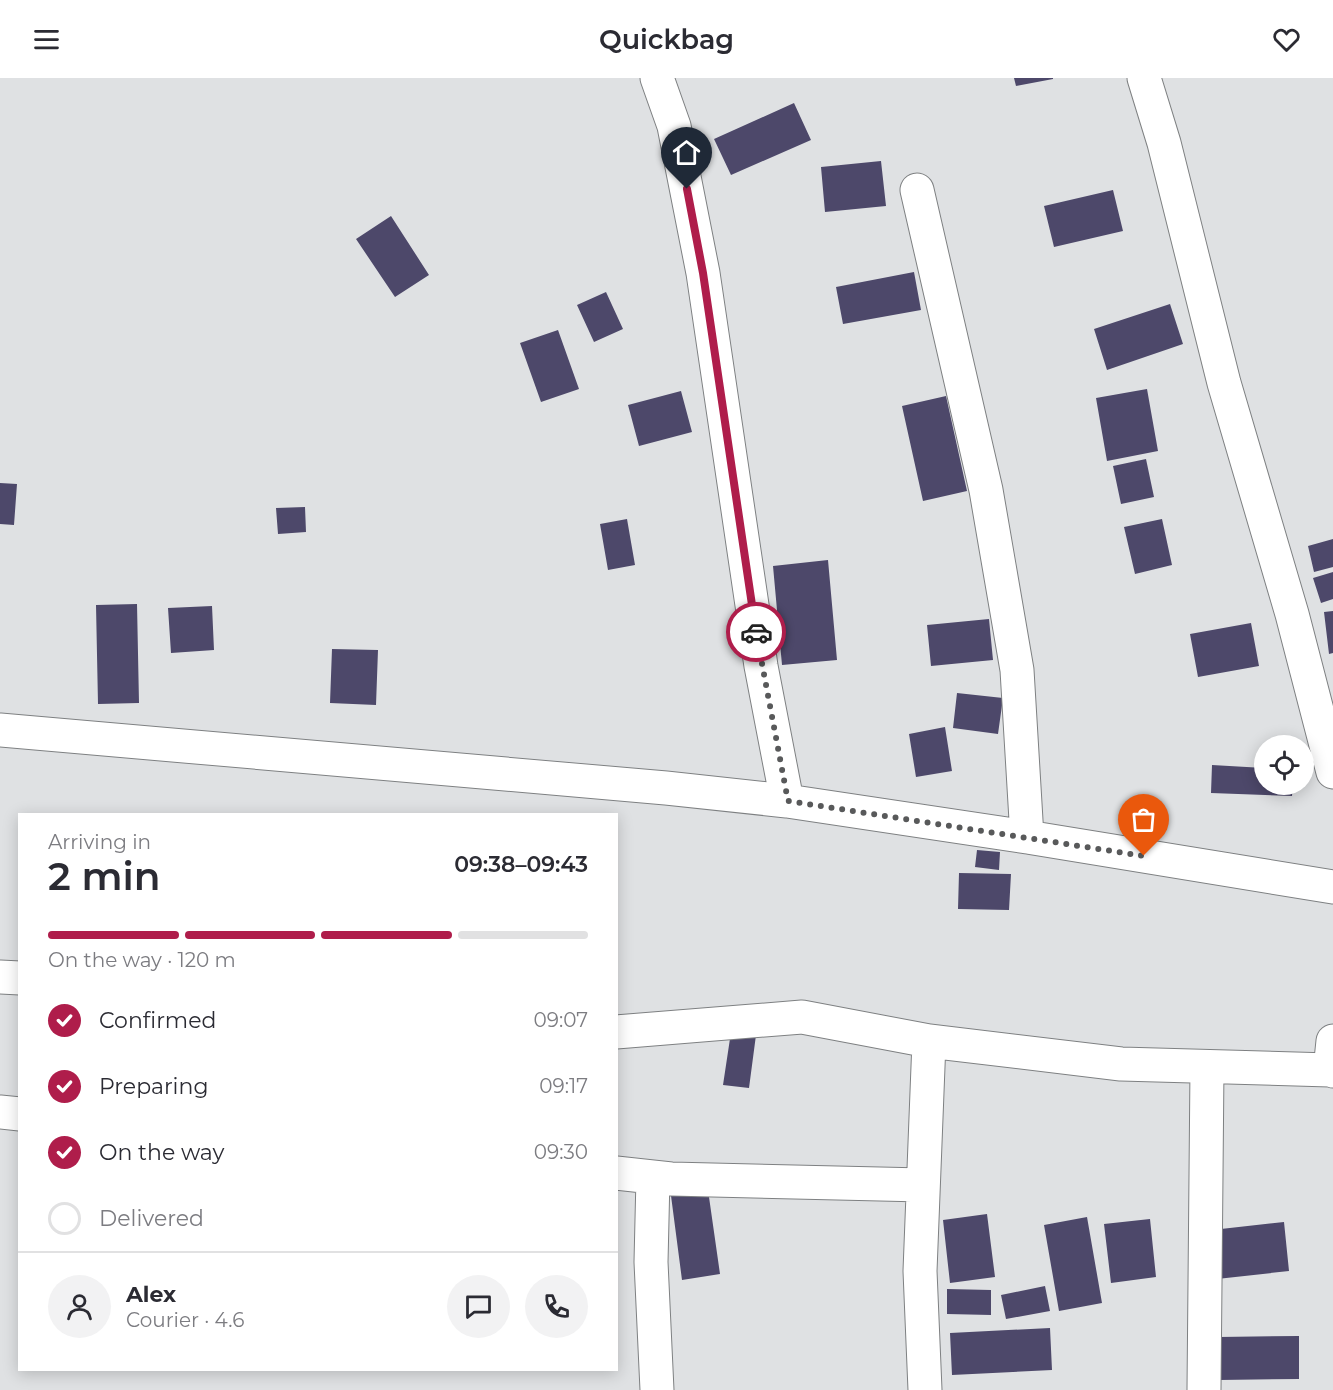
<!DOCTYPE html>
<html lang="en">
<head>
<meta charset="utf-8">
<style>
	:root { --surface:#fff; --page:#f2f2f3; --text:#2b2b33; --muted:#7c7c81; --line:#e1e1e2; --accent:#af1d4b }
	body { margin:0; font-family:Montserrat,sans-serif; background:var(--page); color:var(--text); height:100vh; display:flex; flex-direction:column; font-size:22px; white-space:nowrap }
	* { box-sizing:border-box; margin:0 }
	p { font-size:20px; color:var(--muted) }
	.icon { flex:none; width:33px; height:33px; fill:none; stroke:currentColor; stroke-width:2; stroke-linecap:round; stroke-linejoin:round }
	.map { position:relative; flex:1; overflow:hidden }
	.details { position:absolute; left:18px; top:735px; width:600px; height:558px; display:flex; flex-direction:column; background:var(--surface); border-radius:0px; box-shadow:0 3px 15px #0003 }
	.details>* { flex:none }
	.fabs { position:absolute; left:1254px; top:657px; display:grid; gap:12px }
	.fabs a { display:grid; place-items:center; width:60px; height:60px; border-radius:50%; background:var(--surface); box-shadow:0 3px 15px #0003; font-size:30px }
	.pin { position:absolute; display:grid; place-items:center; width:51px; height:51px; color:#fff; margin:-62px -26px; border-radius:50% 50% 50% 0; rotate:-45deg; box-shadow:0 0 6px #0007 }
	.pin .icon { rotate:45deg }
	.courier { position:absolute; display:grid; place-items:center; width:60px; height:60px; margin:-30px; border:4px solid #af1d4b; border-radius:50%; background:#fff; color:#222; box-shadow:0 2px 8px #0007 }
	.head em { font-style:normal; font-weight:600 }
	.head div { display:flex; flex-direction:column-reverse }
	.head { display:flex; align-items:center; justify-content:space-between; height:102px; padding:0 30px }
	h1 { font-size:39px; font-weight:600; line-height:45px }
	.bar { display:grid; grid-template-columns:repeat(4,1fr); gap:9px 6px; align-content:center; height:72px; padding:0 30px }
	.bar i { height:8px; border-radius:4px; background:var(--line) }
	.bar .active { background:var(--accent) }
	.bar p { grid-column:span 4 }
	.line { display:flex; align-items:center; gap:15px; padding:0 30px; border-top:2px solid var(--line) }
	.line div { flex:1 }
	.round { display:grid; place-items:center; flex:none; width:63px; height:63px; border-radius:32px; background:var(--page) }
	ol { padding:0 30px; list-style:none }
	li { display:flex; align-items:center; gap:18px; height:66px }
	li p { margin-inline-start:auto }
	li .icon { padding:6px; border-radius:50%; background:var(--accent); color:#fff; stroke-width:4 }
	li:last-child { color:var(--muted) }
	li i { width:33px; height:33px; border:3px solid var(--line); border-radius:50% }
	header { display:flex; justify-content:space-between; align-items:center; height:78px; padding:0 30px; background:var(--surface); font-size:27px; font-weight:600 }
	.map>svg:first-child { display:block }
	.building { fill:#4d486a }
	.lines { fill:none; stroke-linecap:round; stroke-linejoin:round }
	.minor-casing { stroke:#7e8082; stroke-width:35 }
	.minor { stroke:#fff; stroke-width:33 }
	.done { stroke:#58595a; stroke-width:6; stroke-dasharray:0 10.8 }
	.route { stroke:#af1d4b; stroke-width:8 }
</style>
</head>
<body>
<header><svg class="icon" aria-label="menu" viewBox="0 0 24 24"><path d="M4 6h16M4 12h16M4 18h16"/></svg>Quickbag<svg class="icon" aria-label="heart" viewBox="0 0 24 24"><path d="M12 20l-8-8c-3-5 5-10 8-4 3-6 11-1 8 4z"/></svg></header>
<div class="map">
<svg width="1333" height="1312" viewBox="0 0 1333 1312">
	<rect width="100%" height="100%" fill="#dfe1e3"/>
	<path class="building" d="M1014,0H1053V1L1016,8Z
		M794,25L811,62L731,97L714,61Z
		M881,83L886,128L825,134L821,89Z
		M1113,112L1123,153L1054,169L1044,128Z
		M391,138L429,197L395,219L356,161Z
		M914,194L921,232L843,246L836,209Z
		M606,214L623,251L594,264L577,227Z
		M1170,226L1183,266L1107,292L1094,251Z
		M558,252L579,311L541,324L520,265Z
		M1147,311L1158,373L1107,383L1096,320Z
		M681,313L692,354L639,368L628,327Z
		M946,318L967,413L923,423L902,328Z
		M1146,381L1154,419L1121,426L1113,388Z
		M0,405L17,406L14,447L0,446Z
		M305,429L306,454L278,456L276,430Z
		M627,441L635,487L608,492L600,446Z
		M1162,441L1172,487L1135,496L1124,449Z
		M1333,461V489L1314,494L1308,468Z
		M828,482L837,582L782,587L773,488Z
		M1333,494V521L1321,525L1313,500Z
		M137,526L139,625L98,626L96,527Z
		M212,528L214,572L171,575L168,530Z
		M1333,533V575L1329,576L1324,534Z
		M989,541L993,582L931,588L927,547Z
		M1251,545L1259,588L1198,599L1190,556Z
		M332,571L378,572L376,627L330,625Z
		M957,615L1003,620L998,656L953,650Z
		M945,649L952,693L916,699L909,656Z
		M1212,687L1264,690V706H1293L1292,718L1211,715Z
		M977,772L1000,774L999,792L975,789Z
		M959,795L1011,796L1009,832L958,831Z
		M731,954L756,957L749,1010L723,1007Z
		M707,1105L720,1196L682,1202L670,1110Z
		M987,1136L995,1199L950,1205L943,1142Z
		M1087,1139L1102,1225L1059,1233L1044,1147Z
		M1150,1141L1156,1199L1111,1205L1104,1146Z
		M1284,1144L1289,1193L1217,1201L1212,1152Z
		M1045,1208L1050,1233L1006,1241L1001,1217Z
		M947,1211L991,1212V1237L947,1236Z
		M1050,1250L1052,1292L952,1297L950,1255Z
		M1299,1258V1301L1219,1302V1259Z"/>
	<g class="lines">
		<defs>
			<path id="minor" d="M657,0L674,48L703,195L761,588L787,723
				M1144,0L1164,65L1224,305L1292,536L1333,694
				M917,112L986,412L1017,592L1027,759
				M0,652L666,710L787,723L1027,759L1333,809
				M0,899L20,900
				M616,954L802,939L929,963
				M1333,963L1330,992L1333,993
				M0,1034L20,1036
				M616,1095L671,1101L923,1107
				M653,1099L651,1184L657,1312
				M925,1312L920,1193L929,963L1121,986L1330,992
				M1204,1312L1207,989"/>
		</defs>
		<use href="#minor" class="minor-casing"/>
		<use href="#minor" class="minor"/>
	</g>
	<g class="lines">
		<path class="done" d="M756,554L788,723L1144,778"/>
		<path class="route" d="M687,111L703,195L756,554"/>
	</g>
</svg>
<div class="fabs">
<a><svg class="icon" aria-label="locate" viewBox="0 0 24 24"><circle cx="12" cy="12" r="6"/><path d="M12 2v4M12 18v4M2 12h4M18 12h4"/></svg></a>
</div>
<div class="pin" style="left:1144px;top:778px;background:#ea580c"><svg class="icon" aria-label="bag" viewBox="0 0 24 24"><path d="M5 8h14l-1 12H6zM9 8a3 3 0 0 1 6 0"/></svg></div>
<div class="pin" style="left:687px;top:111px;background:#1f2937"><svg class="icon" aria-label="home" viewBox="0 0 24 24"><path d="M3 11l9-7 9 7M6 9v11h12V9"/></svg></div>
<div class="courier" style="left:756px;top:554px"><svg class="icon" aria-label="car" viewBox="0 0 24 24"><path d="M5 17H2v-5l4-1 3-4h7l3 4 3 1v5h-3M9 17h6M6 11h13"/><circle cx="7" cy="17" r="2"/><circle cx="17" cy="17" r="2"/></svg></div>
<section class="details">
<div class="head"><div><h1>2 min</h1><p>Arriving in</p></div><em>09:38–09:43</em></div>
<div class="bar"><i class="active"></i><i class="active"></i><i class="active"></i><i></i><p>On the way · 120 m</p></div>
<ol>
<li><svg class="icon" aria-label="check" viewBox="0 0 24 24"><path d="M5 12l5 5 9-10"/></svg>Confirmed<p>09:07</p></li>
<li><svg class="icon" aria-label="check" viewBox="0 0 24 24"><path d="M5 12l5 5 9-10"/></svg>Preparing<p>09:17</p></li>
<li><svg class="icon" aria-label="check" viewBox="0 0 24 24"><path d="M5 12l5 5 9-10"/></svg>On the way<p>09:30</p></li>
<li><i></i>Delivered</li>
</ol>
<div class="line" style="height:108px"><a class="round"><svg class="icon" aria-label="person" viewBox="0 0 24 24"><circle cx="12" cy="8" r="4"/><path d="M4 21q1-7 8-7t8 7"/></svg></a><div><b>Alex</b><p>Courier · 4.6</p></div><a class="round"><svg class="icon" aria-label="chat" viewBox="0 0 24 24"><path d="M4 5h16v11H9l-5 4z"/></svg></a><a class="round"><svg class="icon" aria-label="phone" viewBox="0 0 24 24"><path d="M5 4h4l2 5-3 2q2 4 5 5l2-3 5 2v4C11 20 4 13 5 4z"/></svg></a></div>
</section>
</div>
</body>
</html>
